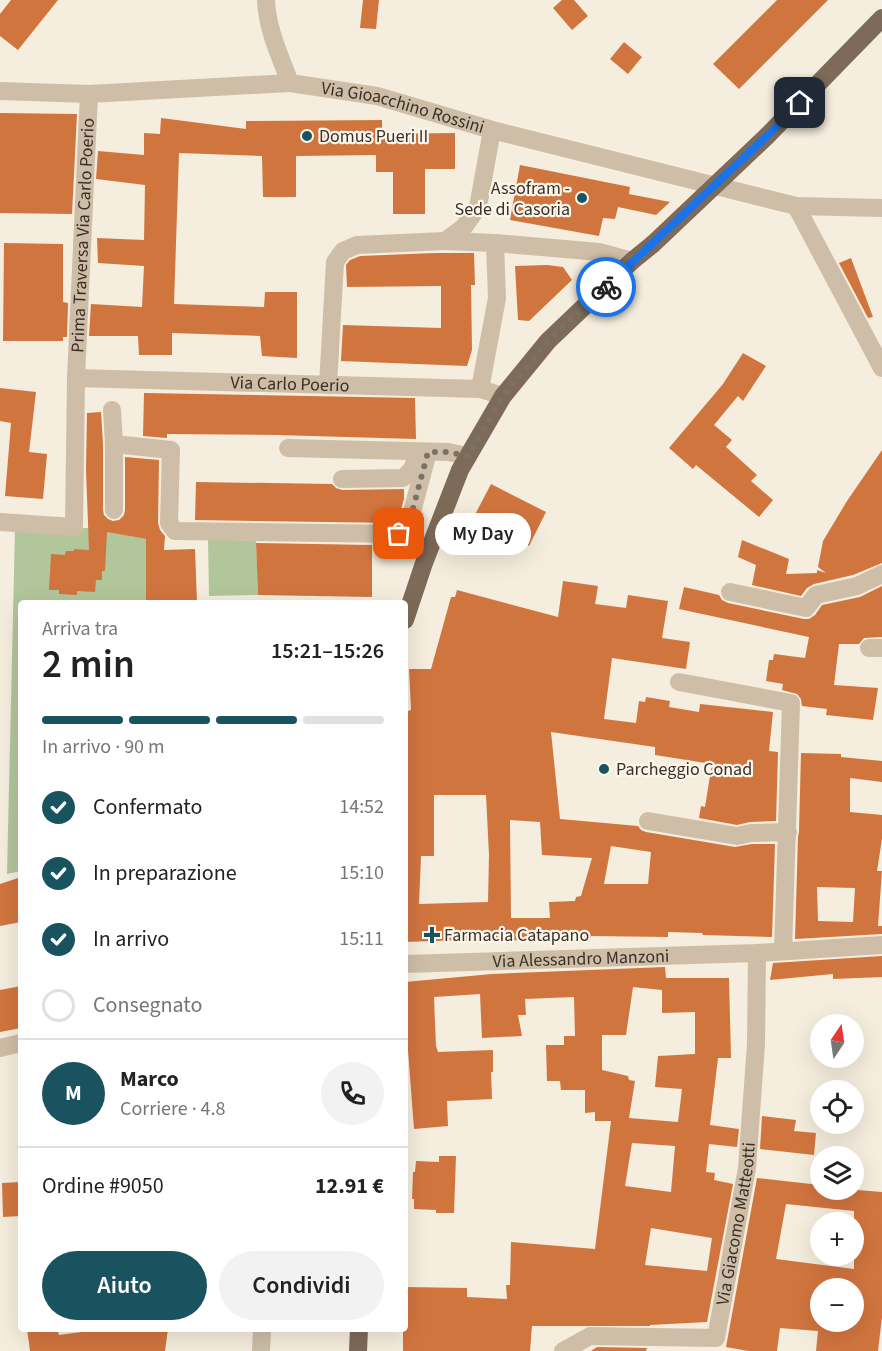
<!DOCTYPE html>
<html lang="it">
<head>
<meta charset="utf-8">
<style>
	:root { --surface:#fff; --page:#f2f2f2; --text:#222; --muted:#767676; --line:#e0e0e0; --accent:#195360 }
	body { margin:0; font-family:"Source Sans 3",sans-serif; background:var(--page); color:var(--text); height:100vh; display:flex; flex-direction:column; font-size:22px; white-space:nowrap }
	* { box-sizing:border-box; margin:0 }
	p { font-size:20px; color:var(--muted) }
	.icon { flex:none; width:33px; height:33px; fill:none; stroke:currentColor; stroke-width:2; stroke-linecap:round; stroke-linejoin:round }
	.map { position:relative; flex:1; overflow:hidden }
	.drawer { position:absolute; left:18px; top:600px; width:390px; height:732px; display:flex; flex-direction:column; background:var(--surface); border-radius:6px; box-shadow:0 6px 24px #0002 }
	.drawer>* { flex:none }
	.needle { width:39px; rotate:13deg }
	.buttons { position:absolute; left:810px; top:1014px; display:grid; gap:12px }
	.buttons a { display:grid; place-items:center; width:54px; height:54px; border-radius:50%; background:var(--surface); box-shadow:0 6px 24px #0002; font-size:30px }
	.pin { position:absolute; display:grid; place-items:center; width:51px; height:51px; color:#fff; margin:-26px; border-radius:12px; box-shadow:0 3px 9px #0006 }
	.courier { position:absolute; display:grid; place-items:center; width:60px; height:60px; margin:-30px; border:4px solid #1a73e8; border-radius:50%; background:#fff; color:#222; box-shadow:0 2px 8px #0007 }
	.bubble { position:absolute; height:42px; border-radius:21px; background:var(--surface); box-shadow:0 6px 24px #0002; font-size:20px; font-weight:600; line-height:42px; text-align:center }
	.headline em { font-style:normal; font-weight:600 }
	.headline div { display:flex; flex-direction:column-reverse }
	.headline { display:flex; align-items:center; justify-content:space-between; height:102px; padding:0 24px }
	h1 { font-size:39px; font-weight:600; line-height:45px }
	.bar { display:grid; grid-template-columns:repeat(4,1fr); gap:9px 6px; align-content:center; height:72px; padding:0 24px }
	.bar i { height:8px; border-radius:4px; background:var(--line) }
	.bar .on { background:var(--accent) }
	.bar p { grid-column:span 4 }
	.line { display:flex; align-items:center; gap:15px; padding:0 24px; border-top:2px solid var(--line) }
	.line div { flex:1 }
	.round { display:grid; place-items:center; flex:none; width:63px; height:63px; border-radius:32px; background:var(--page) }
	ol { padding:0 24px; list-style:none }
	li { display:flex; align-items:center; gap:18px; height:66px }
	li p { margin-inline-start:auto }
	li .icon { padding:6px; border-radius:50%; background:var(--accent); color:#fff; stroke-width:4 }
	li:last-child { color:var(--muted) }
	li i { width:33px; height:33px; border:3px solid var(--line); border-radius:50% }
	.primary-button { display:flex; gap:12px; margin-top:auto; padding:12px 24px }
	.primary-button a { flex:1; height:69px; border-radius:36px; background:var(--accent); color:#fff; font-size:24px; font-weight:600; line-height:69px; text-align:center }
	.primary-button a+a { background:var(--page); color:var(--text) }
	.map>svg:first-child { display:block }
	.green { fill:#b2c69b }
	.building { fill:#d1753f; fill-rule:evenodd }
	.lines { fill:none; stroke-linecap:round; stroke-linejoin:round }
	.minor { stroke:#cebea7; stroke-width:18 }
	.major { stroke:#7e6a58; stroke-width:18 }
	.major-bridge { stroke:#7e6a58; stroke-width:18 }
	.done { stroke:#7b7267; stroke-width:6; stroke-dasharray:0 10.8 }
	.route { stroke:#1a73e8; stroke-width:8 }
	.poi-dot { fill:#195360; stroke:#fcf6ea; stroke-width:2 }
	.labels { text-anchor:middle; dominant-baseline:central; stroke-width:4.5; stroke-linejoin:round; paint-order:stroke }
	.street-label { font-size:18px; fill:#3a3028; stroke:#fcf6ea }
	.poi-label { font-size:18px; fill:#3a3028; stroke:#fcf6ea; text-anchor:start }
</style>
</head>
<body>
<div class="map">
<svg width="882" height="1351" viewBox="0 0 882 1351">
	<rect width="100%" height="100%" fill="#f5eddd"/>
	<path class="green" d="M88,528L146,539V603H21V871L7,874L15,529Z
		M208,539L256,541L258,595L209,596Z"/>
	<path class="building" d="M11,0H58L18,50L0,36V14Z
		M363,0H379L376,29L360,28Z
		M562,0H574L588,16L572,30L553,8Z
		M777,0H828L739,89L713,64Z
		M624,42L642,57L628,74L610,59Z
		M0,113L77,114L72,214L0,213Z
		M161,118L246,129V121L382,120V134L455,133V169H425V214H393V172H376V155L296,156V197H263L262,156L179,153L174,304L264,307L265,292H297V358L262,356L260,336L172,333V355H139L138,336H89L91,304L142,307L144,266L98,263L97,238L144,240L145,185L96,179L98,151L144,155V133L160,134Z
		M520,165L630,187L629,194L670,202L656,215L618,207L615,219L603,218L599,236L510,220Z
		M4,243L63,244V302L68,303L67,337H63V341H3Z
		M435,253H474L475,285H471L472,350L467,366L341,361L343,325L441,328V286L347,287L346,265L350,260L360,256Z
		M851,258L873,317L868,318L839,263Z
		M547,265L563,267L572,280L529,321L518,320L515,266Z
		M743,353L766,366L743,401L738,396L714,425L732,440L726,447L757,475L751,481L773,500L759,517L696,465L693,469L669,448L723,384Z
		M0,388L36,392L29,452L47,454L43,499L5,496L11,423L0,421Z
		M144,393L415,398L416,439L277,435L167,434V438L143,436Z
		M101,412L103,444V510L104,515L108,519L113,521L119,520L124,515L125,510V457L159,460L158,523L160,530L165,536L164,550L195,549L197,603H146V539L107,532L105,571H102V580H96L95,592L77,591V595L59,594V590H49L51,554L65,555L66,551H74V549L89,550L86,470L87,413Z
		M882,450V563L853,575L814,584L807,588L801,596L752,585L756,565L738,557L742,540L789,559L786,574L817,573V570L826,573L818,567L823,541L847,501Z
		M196,482L332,484L336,488L342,490L404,489V499L397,523L195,520Z
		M491,484L546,512L529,546L511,536L505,547L468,528Z
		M256,543L372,545V597L258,595Z
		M563,581L598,586L595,604L626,608L628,595L668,601L662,638L690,642L686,669L612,658L604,719L636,723L639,701L645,702L646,697L670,701L669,707L699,712L700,704L773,712L769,751L778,752L776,821L750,822L737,825L699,818L701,806L705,807L712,764L655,755V747L551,732L560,819L638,826L641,830L646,832L735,847L752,844H775L772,937L703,935L702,933L668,932V937L591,936V938L489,941H462V940L405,942V712L411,710L409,669H431L451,597H455L457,590L558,617ZM434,795H486L489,855L488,902L419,904L421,856H434ZM510,820L540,822L542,855L592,858L581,896L576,897L575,901L549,902L550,918H511ZM611,846L651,852L648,884H604Z
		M882,586V637L864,638L859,644H839L834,685L878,688L873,720L826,715L827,709L802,706L801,699L797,694L782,690L783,684L766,681L769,660H773L774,654L805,658L809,637L679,609L684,587L719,595L722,600L728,603L804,619H809L815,615L822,605L860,597Z
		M801,753L841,754V757L882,761V782L850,778V812L882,815V839L877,871H882L878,926H882V934L795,939L798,837L799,832ZM817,887L855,888L853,922L818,921Z
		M21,877V922L0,926V884Z
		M882,956V977L833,979V974L770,980L773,963Z
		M665,967L666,978H729L731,1058H718L710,1125L739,1129L737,1147L709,1144L706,1172L715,1173L714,1180L733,1184L707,1322L650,1325V1326H532L530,1351H403V1329H405V1287L467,1288V1297L507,1299L506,1285H510L511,1242L595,1249L611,1121H595V1112L585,1113V1090H561L560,1081H547L546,1045H564V1036H575L574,997L525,999L526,1015H518L522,1036L482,1038L480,994L434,997L436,1046L438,1052L493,1050V1072H491L492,1099L447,1101L448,1126L414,1129L405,1011V982L492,974ZM633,987L662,990V1013L695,1012V1054L658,1056L655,1087L682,1089L678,1122L629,1118L635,1081L629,1080L628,1076L602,1070V1035H626ZM632,1143L675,1146L671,1192L625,1186ZM651,1228L712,1238L707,1271L645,1265Z
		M21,986V1028L0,1032V990Z
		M762,1116L796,1120L794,1131L816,1133L814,1155L760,1149Z
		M439,1156H456L454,1213H436V1210L414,1209V1199H412L413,1172H415L416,1161L439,1162Z
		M757,1178L820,1185V1190H857L882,1192V1317L878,1351H816L818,1331L780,1328L777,1351H748L726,1347ZM786,1204L854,1211V1269L776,1259ZM820,1288H854V1326L820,1322Z
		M21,1182V1216L3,1217L2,1183Z
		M27,1329H57L59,1335L104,1329H168L165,1351H30Z
		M597,1347L647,1348L646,1351H591Z"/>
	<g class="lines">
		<g class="minor">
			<path d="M266,0C267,29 280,56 290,83"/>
			<path id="s1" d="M0,91L89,94L290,83L377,96L492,130L796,206L882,208"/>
			<path d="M796,206L882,368"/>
			<path d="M445,241L495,243L497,298L480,389"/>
			<path d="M495,243L599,252L632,261"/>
			<path id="s2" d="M76,378L480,389L503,396"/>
			<path d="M328,385L335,262L343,251L357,245L445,241L464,227L478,207L492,130"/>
			<path d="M112,410L114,444V510"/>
			<path d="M114,444L171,450L169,523L175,531L399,534L407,531L428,452"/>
			<path d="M288,448L448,452L468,456"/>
			<path d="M342,479L403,478L412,469L419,452"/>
			<path id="s3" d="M0,522L74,527L76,378L89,94"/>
			<path d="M730,592L806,608L816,595L857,586L882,574"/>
			<path d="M869,648H882"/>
			<path d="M679,682L791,703L783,951"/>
			<path d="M648,821L737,836L751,833L788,832"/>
			<path id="s4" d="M405,964L757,953L882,945"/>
			<path d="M0,1048L21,1043"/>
			<path d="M261,1351L262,1329"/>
			<path id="s5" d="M563,1351L590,1336L716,1338L747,1168L756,1044L757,953"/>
		</g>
		<path class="major" d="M767,136L882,18
			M405,620L424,563L460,470L503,396L548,341L632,261L653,244
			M358,1351L359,1329"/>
		<path class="major-bridge" d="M653,244L767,136"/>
	</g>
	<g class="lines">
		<path class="done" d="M399,534L407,531L428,452H448L468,456L503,396L548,341L606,287"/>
		<path class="route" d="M606,287L767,136L800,103"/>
	</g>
	<g class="poi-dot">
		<circle cx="307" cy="136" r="6"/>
		<circle cx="582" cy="198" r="6"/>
		<circle cx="604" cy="769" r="6"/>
		<path d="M429 926h6v6h6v6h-6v6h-6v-6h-6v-6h6z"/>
	</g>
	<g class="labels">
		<g class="street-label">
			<text stroke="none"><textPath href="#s1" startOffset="406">Via Gioacchino Rossini</textPath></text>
			<text stroke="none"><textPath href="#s3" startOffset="366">Prima Traversa Via Carlo Poerio</textPath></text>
			<text stroke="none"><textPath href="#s2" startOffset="214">Via Carlo Poerio</textPath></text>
			<text stroke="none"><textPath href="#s4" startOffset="176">Via Alessandro Manzoni</textPath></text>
			<text stroke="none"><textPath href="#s5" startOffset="273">Via Giacomo Matteotti</textPath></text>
		</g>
		<g class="poi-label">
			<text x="319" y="136">Domus Pueri II</text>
			<text x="570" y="188" text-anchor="end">Assofram -<tspan x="570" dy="21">Sede di Casoria</tspan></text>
			<text x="616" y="769">Parcheggio Conad</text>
			<text x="444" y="935">Farmacia Catapano</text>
		</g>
	</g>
</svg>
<div class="buttons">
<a><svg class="needle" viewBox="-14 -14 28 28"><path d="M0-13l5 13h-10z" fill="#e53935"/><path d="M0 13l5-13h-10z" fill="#767676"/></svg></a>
<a><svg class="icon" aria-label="locate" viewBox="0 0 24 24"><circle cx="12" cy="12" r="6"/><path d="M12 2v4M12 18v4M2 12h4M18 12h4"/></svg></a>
<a><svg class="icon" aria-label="layers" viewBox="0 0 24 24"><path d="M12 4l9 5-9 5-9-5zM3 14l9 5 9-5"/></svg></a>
<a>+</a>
<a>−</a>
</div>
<div class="pin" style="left:399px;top:534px;background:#ea580c"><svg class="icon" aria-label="bag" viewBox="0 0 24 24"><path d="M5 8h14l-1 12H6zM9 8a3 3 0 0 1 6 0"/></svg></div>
<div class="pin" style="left:800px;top:103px;background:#1f2937"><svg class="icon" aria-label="home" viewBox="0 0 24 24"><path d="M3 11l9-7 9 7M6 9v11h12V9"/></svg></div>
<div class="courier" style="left:606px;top:287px"><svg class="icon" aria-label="bike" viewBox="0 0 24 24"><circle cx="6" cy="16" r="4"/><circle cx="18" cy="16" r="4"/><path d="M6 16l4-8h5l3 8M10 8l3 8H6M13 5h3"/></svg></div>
<div class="bubble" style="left:435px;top:513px;width:96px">My Day</div>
<section class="drawer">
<div class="headline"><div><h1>2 min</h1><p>Arriva tra</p></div><em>15:21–15:26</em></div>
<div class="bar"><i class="on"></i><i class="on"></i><i class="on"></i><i></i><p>In arrivo · 90 m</p></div>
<ol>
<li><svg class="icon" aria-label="check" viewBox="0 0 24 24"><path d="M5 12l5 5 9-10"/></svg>Confermato<p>14:52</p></li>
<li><svg class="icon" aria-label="check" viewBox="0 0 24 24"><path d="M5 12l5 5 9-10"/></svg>In preparazione<p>15:10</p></li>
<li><svg class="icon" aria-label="check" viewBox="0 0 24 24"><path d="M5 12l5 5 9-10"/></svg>In arrivo<p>15:11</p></li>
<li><i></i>Consegnato</li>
</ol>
<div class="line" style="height:108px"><b class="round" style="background:var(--accent);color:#fff">M</b><div><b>Marco</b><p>Corriere · 4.8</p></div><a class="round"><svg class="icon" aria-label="phone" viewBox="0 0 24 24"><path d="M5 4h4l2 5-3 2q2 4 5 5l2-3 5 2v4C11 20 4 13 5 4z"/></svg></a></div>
<div class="line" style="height:78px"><div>Ordine #9050</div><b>12.91 €</b></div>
<div class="primary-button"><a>Aiuto</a><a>Condividi</a></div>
</section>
</div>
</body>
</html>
